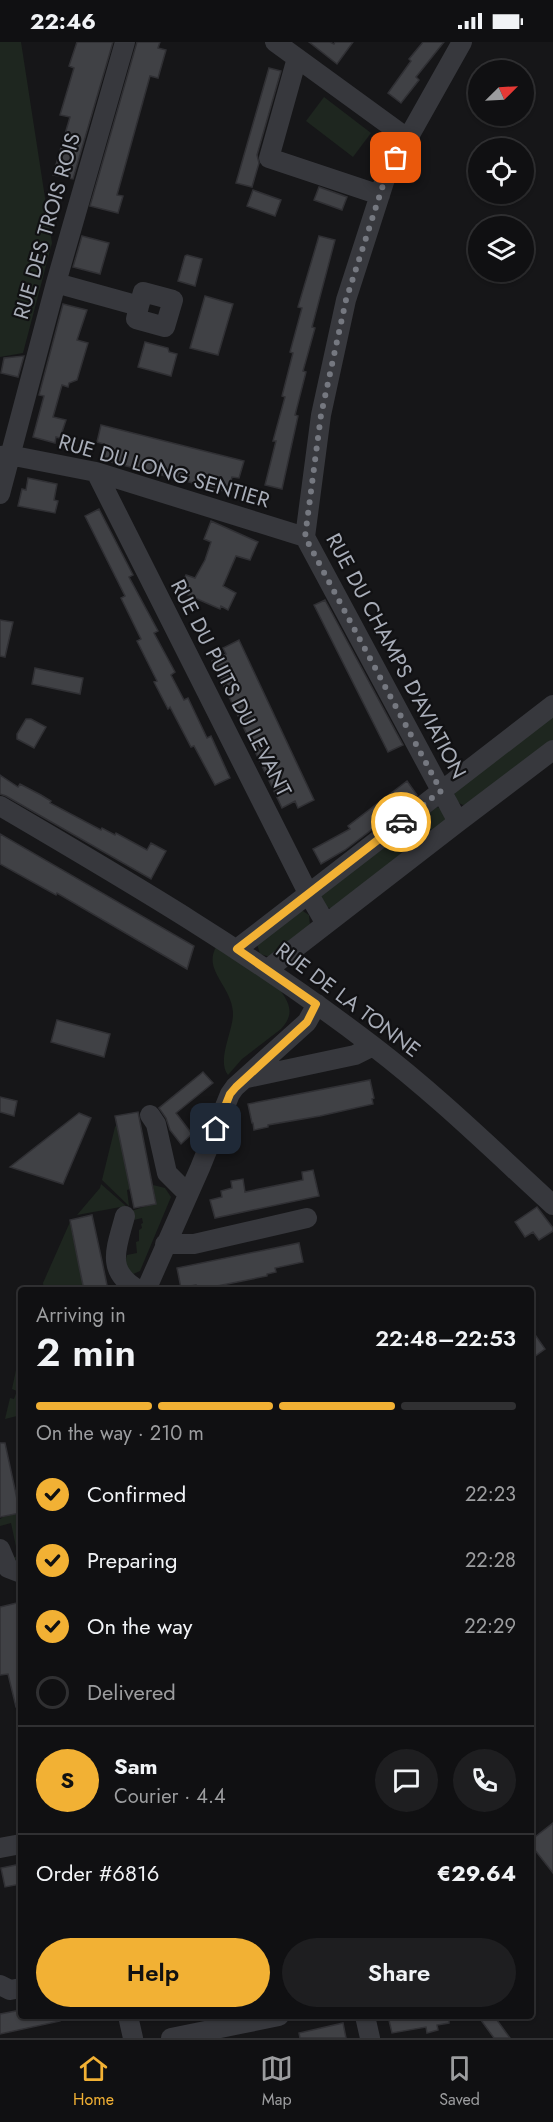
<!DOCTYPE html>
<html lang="en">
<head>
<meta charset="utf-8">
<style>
	:root { --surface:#101012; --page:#1e1e20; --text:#f1f3f6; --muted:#9c9d9f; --line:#303032; --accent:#f2b134 }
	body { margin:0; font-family:Jost,sans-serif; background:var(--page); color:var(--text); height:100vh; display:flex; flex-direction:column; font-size:22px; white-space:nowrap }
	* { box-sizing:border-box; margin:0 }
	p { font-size:20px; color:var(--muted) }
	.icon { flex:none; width:33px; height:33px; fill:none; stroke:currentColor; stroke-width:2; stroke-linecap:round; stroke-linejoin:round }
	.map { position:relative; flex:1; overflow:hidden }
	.details { position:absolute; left:18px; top:1245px; width:516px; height:732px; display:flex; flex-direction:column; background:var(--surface); border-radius:6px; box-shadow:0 2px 4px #0004,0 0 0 2px var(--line) }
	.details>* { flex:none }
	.needle { width:39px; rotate:66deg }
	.fabs { position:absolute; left:468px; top:18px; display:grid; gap:12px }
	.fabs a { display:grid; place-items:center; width:66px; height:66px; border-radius:50%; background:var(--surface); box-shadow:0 2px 4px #0004,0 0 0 2px var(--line); font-size:30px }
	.pin { position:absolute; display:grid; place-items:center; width:51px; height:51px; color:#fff; margin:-26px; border-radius:12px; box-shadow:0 3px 9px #0006 }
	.courier { position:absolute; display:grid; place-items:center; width:60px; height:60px; margin:-30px; border:4px solid #f2b134; border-radius:50%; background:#fff; color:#222; box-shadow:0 2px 8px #0007 }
	.head em { font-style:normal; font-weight:600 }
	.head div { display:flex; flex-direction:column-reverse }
	.head { display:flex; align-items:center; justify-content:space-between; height:102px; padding:0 18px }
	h1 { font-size:39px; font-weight:600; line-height:45px }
	.bar { display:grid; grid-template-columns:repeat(4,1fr); gap:9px 6px; align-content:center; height:72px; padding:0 18px }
	.bar i { height:8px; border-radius:4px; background:var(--line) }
	.bar .current { background:var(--accent) }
	.bar p { grid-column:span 4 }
	.line { display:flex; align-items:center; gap:15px; padding:0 18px; border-top:2px solid var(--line) }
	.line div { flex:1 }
	.round { display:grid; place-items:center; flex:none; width:63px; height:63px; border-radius:32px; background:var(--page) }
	ol { padding:0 18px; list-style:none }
	li { display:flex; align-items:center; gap:18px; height:66px }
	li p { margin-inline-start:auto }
	li .icon { padding:6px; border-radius:50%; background:var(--accent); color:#111; stroke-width:4 }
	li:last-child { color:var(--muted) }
	li i { width:33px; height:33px; border:3px solid var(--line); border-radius:50% }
	.action { display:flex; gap:12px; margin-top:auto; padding:12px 18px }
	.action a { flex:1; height:69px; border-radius:36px; background:var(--accent); color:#111; font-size:24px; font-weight:600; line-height:69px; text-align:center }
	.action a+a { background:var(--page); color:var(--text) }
	.status { display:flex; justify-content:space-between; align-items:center; height:42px; padding:0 30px; background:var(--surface); direction:ltr }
	.status svg { height:16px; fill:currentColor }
	.dock { display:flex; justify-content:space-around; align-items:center; height:84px; border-top:2px solid var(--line); background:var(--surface); font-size:16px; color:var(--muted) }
	.dock a { display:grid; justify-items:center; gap:3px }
	.dock .current { color:var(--accent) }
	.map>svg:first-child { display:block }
	.green { fill:#1e261f }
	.building { fill:#404145; stroke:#303034; stroke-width:1.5 }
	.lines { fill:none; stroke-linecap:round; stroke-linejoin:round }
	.minor { stroke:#37383d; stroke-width:20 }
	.done { stroke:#757880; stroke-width:6; stroke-dasharray:0 10.8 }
	.route { stroke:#f2b134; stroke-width:8 }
	.labels { text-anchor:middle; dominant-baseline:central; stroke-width:4.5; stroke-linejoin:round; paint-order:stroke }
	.street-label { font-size:21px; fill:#a8adb8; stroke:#111113 }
</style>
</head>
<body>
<div class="status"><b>22:46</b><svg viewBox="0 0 49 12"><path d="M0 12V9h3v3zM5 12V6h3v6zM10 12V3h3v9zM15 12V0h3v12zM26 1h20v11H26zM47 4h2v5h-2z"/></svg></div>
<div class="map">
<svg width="553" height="1996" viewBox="0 0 553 1996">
	<rect width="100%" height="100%" fill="#161618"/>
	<path class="green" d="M0,0H21L52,201L23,311L0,315Z
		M324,55L371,91L353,115L306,79Z
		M553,670V698L470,762L463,763L457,760L454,750Z
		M437,765C442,767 446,774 445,779L333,867L326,865L320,853Z
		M300,867L309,873L310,883L270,915L260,912L257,902Z
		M216,905L280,948C291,963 294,973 281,987L242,1017L228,1033C216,1018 234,988 233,970C231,943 203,929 216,905Z
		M117,1083L130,1147L127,1148L129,1164L102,1138L115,1085Z
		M101,1142L126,1164L77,1173L100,1146Z
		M153,1143L165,1146L171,1155L140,1229L131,1233L124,1224L127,1213L137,1211L136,1200L139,1199V1188L142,1186L141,1182L143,1181L142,1176L134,1178L131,1169L156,1161Z
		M70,1180L84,1248H44L43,1241Z
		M16,1328L21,1329V1373L5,1377L10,1356L14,1357L17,1349L12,1347Z
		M17,1452L21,1453V1520L12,1516L18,1514L11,1481L0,1484V1477L3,1475L20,1471Z"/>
	<path class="building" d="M77,0H113L73,137L53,133L70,75L60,73L74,26L69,24Z
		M137,0H160L158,6L166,8L158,36L150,34L117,153L123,154L118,171L90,164Z
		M309,0H330L334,2L335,0H353L337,22Z
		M423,0H444L416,35L419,38L401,61L388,51L411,19L409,17Z
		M269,26L281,29L257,113L259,121L252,145L236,141Z
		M319,145L347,155L342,168L314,158Z
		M253,148L281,158L275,174L247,164Z
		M82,194L109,201L100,232L73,225Z
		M319,194L335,198L312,285L315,286L303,329L306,330L295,373L298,374L282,447L265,443L276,399H273L285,355L282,354L293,311L290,310L302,266L298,265Z
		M187,213L202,217L195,244L178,239L185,214Z
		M205,254L233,262L218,313L190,306Z
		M63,262L87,268L77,298L88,301L77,338L69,341L68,345L62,343L53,375L66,378L60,396L56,395L55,401L33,395L44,354L39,353Z
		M145,300L168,306L169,310L177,312L171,334L138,325Z
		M24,314L18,335L1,331L4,316Z
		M101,383L244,419L239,436L232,435L228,450L99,417L104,402L97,400Z
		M28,436L57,442L54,458L58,459L55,471L18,464L22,447L26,448Z
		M99,467L133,533L129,535L158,589L154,591L175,630L171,633L184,658L188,656L207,696L211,694L230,736L215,743L194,704L191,705L170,665L168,667L154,640L157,639L137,599L141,597L121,556L125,554L85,474Z
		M211,479L258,500L250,518L236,514L223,544L236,551L228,568L221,564L220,567L179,549L186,533L195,536L205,518L211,500L204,497Z
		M325,558L403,703L388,710L314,563Z
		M0,578L13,580L5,615L0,614Z
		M239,598L314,758L298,766L295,759L282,766L212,619L226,612L223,606Z
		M35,626L83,636L80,652L32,642Z
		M26,677H31L46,685L34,706L17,697V692Z
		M0,733L18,745L20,742L41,753L51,759L50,761L101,788L102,786L115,793L116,791L147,808L151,801L166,809L151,837L6,754L0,752Z
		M407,739L417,753L345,808L321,822L313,807L350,787L348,784Z
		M0,792L194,904L187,927L57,851L56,853L0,822Z
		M57,978L110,992L104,1015L51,1000Z
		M203,1030L213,1041L176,1071L192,1092L181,1102L170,1088L166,1076L159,1066Z
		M370,1038L374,1056L372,1057L373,1062L320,1074L268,1083V1085L254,1088L253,1081H252L248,1062Z
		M0,1055L17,1059L14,1074L0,1070Z
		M138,1070L156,1162L134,1166L115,1074Z
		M79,1071L91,1076L63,1142L10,1125Z
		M313,1128L319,1154L215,1176L210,1158L222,1155L221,1149L232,1146L231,1139L243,1137L245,1150L303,1138L302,1130Z
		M537,1165L553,1186V1189L539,1198L533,1190L525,1195L515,1180Z
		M92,1173L102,1219L108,1248H84L79,1224L70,1178Z
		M299,1201L303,1220L275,1226L276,1230L267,1232V1234L197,1248L196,1243L181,1246L177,1226Z
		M531,1287L545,1307L531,1317Z
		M0,1401H5L20,1471L0,1475Z
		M21,1560V1665H16L8,1632L0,1633V1565Z
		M553,1781V1831L531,1803V1798Z
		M21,1822V1842L5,1845L1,1826Z
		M21,1968V1974H59L60,1979L0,1992V1972Z
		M388,1974H449V1981L437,1983L438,1988L427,1991L426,1985L392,1991Z
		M478,1974H494L510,1996H494Z
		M343,1981L346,1996H300L299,1991Z"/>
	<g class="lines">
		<path class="minor" d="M275,0L407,96
			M297,16L269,116L380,153
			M56,241L139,264L136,277L165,285L173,258L143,250L139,264
			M0,414L9,413L96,430L305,495
			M96,430L308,851L326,882
			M0,452L56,241L125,0
			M0,764C128,839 256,914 373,1004C437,1053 494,1109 553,1163
			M458,780L305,495L321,373L346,258L385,137L462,0
			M237,907L553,663
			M268,927L458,780L553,708
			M247,1036L355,1013L373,1004
			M150,1073L156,1082L167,1131L188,1152
			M125,1174C117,1205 104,1229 139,1248
			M165,1202H194L307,1176
			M146,1248L200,1126L230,1052L235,1045L307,980L317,962
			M0,1507L8,1526L21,1531
			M0,1806L21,1802
			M0,1943L10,1948L21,1946
			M128,1974L133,1996
			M365,1974L370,1996
			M171,1996L279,1974"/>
	</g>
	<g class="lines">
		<path class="done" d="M396,116L385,137L346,258L321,373L305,495L441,749L401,780"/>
		<path class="route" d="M216,1087L230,1052L236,1045L307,980L316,962L237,907L401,780"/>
	</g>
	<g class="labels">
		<g class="street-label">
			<text transform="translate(47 184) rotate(-74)">RUE DES TROIS ROIS</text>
			<text transform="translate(164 429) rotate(16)">RUE DU LONG SENTIER</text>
			<text transform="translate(396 614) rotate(62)">RUE DU CHAMPS D'AVIATION</text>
			<text transform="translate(231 646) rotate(63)">RUE DU PUITS DU LEVANT</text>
			<text transform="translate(348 958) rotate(37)">RUE DE LA TONNE</text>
		</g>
	</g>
</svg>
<div class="fabs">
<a><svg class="needle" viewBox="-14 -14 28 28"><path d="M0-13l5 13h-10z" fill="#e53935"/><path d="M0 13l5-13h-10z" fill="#9c9d9f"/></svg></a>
<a><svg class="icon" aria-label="locate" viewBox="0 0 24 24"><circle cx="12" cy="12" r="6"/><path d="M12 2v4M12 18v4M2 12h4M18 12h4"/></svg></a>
<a><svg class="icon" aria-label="layers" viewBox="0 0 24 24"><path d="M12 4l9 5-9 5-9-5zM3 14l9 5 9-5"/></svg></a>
</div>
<div class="pin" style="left:396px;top:116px;background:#ea580c"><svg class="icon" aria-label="bag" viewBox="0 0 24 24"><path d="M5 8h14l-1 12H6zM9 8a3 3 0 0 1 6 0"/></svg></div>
<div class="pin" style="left:216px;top:1087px;background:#1f2937"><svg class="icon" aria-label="home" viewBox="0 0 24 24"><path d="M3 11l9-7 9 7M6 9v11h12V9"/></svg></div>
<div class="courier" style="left:401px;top:780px"><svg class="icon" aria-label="car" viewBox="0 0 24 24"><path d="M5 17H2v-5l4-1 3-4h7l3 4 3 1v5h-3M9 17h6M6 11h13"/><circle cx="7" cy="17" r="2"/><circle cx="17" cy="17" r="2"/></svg></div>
<section class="details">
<div class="head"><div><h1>2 min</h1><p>Arriving in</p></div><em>22:48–22:53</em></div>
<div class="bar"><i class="current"></i><i class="current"></i><i class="current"></i><i></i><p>On the way · 210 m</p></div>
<ol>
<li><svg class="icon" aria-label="check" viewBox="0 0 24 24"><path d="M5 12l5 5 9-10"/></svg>Confirmed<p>22:23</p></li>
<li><svg class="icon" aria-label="check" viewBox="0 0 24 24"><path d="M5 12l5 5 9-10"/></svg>Preparing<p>22:28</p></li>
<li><svg class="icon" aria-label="check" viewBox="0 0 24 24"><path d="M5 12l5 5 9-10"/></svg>On the way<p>22:29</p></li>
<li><i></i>Delivered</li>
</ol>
<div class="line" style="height:108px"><b class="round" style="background:var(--accent);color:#111">S</b><div><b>Sam</b><p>Courier · 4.4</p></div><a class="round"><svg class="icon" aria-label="chat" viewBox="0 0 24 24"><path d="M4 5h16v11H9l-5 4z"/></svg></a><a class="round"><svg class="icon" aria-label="phone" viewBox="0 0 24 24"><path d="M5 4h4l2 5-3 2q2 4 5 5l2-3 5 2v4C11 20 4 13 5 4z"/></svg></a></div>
<div class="line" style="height:78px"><div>Order #6816</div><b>€29.64</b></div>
<div class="action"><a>Help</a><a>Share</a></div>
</section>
</div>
<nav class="dock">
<a class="current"><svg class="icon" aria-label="home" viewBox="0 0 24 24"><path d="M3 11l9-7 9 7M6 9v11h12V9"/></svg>Home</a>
<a><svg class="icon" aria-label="map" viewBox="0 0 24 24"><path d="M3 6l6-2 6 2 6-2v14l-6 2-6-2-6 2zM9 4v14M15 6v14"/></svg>Map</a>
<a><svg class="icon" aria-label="saved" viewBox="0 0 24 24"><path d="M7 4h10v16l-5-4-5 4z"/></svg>Saved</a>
</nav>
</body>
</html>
